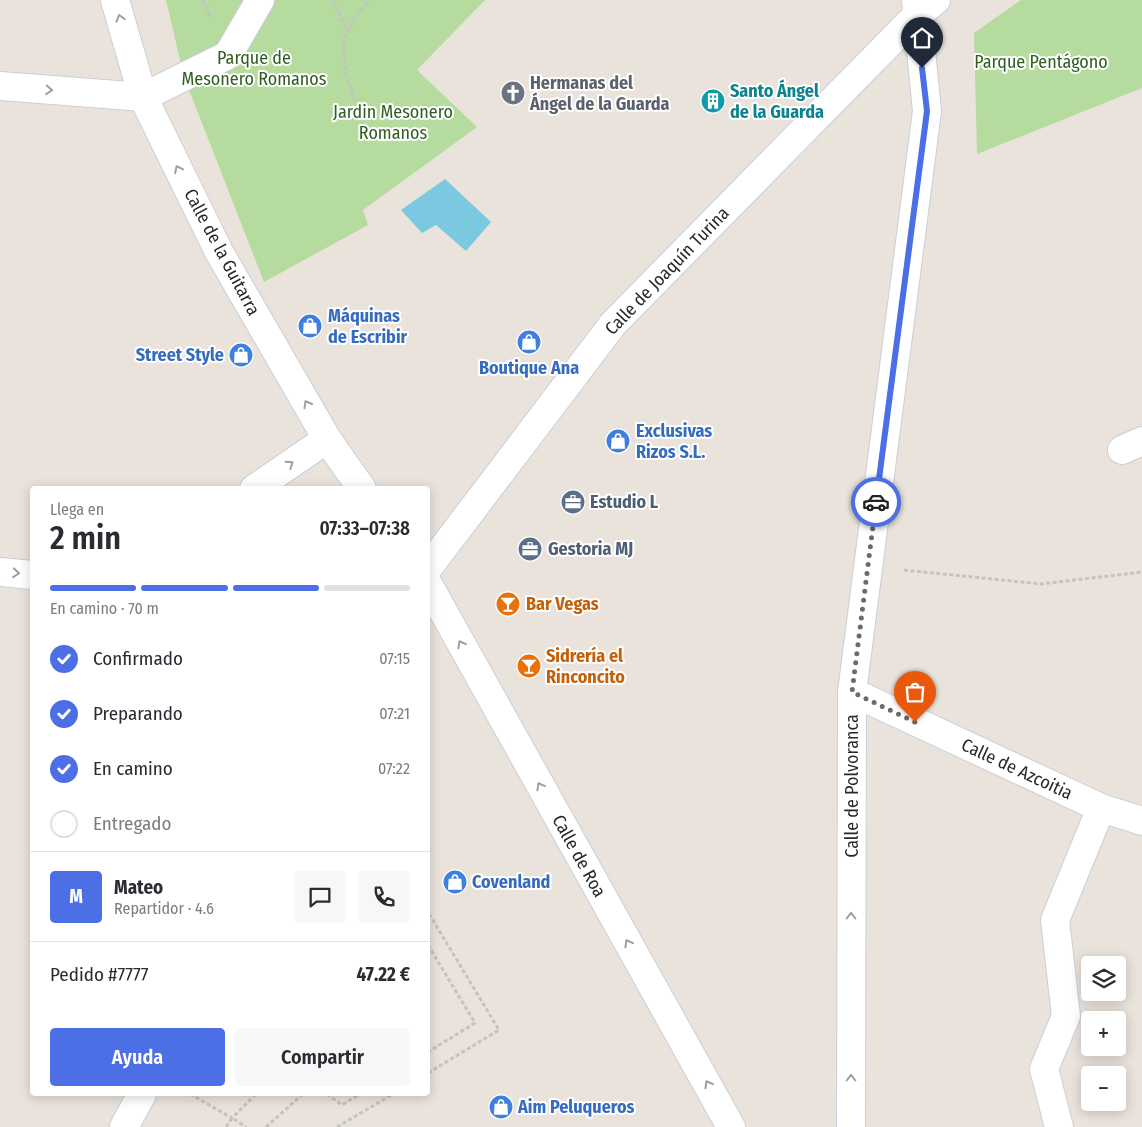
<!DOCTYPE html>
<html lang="es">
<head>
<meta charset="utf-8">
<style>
	:root { --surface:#fff; --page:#f7f7f7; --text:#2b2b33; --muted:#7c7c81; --line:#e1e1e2; --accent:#4d6fe6 }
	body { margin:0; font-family:"Fira Sans Condensed",sans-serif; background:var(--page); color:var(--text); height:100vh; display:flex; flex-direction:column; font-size:19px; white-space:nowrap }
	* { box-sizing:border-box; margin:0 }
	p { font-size:16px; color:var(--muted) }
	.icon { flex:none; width:28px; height:28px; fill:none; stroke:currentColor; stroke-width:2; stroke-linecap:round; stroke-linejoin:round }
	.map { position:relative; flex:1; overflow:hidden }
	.details { position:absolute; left:30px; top:486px; width:400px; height:610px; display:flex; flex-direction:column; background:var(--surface); border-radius:5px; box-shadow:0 2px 12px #0003 }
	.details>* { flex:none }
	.buttons { position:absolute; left:1081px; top:956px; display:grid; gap:10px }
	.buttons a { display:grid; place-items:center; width:45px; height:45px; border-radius:5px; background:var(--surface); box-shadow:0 2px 12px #0003; font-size:25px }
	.pin { position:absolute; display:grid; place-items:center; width:42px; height:42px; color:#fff; margin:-51px -21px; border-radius:50% 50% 50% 0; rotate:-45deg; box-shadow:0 0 5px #0007 }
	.pin .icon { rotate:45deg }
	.courier { position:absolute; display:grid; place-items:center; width:50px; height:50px; margin:-25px; border:4px solid #4d6fe6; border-radius:50%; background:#fff; color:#222; box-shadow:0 1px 6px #0007 }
	.summary em { font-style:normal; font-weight:600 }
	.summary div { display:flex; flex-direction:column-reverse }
	.summary { display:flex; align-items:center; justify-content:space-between; height:85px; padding:0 20px }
	h1 { font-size:32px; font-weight:600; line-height:38px }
	.bar { display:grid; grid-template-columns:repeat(4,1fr); gap:8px 5px; align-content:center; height:60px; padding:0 20px }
	.bar i { height:6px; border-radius:4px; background:var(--line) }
	.bar .on { background:var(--accent) }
	.bar p { grid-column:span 4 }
	.line { display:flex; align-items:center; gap:12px; padding:0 20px; border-top:1px solid var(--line) }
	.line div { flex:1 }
	.round { display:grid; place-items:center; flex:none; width:52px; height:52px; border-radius:5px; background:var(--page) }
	ol { padding:0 20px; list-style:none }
	li { display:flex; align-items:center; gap:15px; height:55px }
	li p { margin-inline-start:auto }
	li .icon { padding:5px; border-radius:50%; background:var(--accent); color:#fff; stroke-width:4 }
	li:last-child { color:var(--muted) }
	li i { width:28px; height:28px; border:2px solid var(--line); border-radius:50% }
	.button { display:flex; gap:10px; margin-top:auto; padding:10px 20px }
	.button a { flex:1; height:58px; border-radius:5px; background:var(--accent); color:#fff; font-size:20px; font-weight:600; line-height:58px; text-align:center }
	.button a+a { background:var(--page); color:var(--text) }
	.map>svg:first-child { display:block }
	.green { fill:#b5db9e }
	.water { fill:#7ac9e1 }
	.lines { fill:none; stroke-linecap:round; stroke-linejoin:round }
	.pedestrian-casing { stroke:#cbced9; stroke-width:30 }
	.minor-casing { stroke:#cbced9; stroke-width:30 }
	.secondary-casing { stroke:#cbced9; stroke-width:30 }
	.path { stroke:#c3c3c3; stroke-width:3; stroke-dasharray:4 2.5; stroke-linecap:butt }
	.pedestrian { stroke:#fff; stroke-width:28 }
	.minor { stroke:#fff; stroke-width:28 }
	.secondary { stroke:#fff; stroke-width:28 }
	.oneway { stroke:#9f9f9f }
	.done { stroke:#6d6a68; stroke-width:5; stroke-dasharray:0 9 }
	.route { stroke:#4d6fe6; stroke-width:6 }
	.labels { text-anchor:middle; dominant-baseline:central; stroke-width:4; stroke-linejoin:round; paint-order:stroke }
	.park-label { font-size:18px; fill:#305e21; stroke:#fff }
	.worship-label { font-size:18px; font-weight:bold; fill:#5b616d; stroke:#fff; text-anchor:start }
	.culture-label { font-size:18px; font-weight:bold; fill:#0d838f; stroke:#fff; text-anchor:start }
	.street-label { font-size:18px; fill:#292929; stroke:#fff }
	.shop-label { font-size:18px; font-weight:bold; fill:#366cbe; stroke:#fff; text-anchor:start }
	.service-label { font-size:18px; font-weight:bold; fill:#4e5e75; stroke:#fff; text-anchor:start }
	.food-label { font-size:18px; font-weight:bold; fill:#c56008; stroke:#fff; text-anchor:start }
</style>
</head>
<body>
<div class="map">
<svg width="1142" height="1127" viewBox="0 0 1142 1127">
	<rect width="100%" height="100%" fill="#eae3dc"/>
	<path class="green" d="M166,0H485L417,70L477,127L363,210L368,225L264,282L184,77Z
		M1021,0H1142V88L977,154L974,33Z"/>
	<path class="water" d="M445,179L491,222L466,251L436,225L422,233L401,210Z"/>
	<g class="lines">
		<defs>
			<path id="pedestrian" d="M143,97L228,55L260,0"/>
			<path id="minor" d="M115,0L143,97L219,252L327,439L362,489
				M0,86L143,97
				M1122,450L1142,441
				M254,489L327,439
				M0,572L32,575
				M428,584L731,1127
				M852,692L1101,808L1142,821
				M851,1127L852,692L927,111L916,0
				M1059,1127L1044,1069L1066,1016L1055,920L1101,808"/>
			<path id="secondary" d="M428,568L613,324L916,16L936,0
				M124,1127L142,1094"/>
		</defs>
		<use href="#pedestrian" class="pedestrian-casing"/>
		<use href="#minor" class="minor-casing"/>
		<use href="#secondary" class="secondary-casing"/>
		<path class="path" d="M203,0L210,16
			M333,0L347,31
			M355,101L345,72L344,37L355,16L370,0
			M904,570L1041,584L1142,572
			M428,915L431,917L499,1030L428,1073
			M428,945L475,1023L428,1052
			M190,1094L232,1118L256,1094
			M327,1094L342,1105L360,1094
			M226,1127L232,1118L246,1127
			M266,1127L303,1094
			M337,1127L393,1094"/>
		<use href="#pedestrian" class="pedestrian"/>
		<use href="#minor" class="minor"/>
		<use href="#secondary" class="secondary"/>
	</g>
	<defs><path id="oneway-chevron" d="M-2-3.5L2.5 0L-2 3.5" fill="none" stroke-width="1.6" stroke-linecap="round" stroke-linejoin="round" transform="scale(1.25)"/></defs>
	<g class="oneway">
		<use href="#oneway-chevron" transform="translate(120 18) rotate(-106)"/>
		<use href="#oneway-chevron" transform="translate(49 90) rotate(4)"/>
		<use href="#oneway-chevron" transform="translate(178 169) rotate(-116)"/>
		<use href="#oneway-chevron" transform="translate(307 404) rotate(-120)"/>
		<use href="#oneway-chevron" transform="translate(290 464) rotate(-34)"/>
		<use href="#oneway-chevron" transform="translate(16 573) rotate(5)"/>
		<use href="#oneway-chevron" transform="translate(461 644) rotate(-119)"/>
		<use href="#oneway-chevron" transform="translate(540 786) rotate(-119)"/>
		<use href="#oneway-chevron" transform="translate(851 916) rotate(-90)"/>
		<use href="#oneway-chevron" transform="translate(628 943) rotate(-119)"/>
		<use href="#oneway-chevron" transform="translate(851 1078) rotate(-90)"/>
		<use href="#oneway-chevron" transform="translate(708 1084) rotate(-119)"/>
	</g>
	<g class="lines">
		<path class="done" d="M876,502L852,692L915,722"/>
		<path class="route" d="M876,502L927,111L922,68"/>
	</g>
	<defs>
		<symbol id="church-disc" viewBox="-11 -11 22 22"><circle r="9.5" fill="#6b7280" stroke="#fff"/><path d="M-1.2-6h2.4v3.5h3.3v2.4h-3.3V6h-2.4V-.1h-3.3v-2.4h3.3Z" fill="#fff"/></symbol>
		<symbol id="building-disc" viewBox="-11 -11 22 22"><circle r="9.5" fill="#0f9aa8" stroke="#fff"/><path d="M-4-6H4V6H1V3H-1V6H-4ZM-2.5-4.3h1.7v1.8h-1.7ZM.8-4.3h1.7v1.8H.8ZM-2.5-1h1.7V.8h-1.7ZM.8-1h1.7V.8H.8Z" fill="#fff"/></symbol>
		<symbol id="shop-disc" viewBox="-11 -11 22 22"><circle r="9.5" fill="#3f7fe0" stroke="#fff"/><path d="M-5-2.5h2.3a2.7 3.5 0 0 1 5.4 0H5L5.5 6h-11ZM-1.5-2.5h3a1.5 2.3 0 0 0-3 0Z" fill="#fff"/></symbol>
		<symbol id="office-disc" viewBox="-11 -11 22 22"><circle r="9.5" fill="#5c6f8a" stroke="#fff"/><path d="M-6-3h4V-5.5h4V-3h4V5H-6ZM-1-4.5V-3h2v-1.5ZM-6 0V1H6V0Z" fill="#fff"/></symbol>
		<symbol id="bar-disc" viewBox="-11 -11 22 22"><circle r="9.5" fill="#e8710a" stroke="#fff"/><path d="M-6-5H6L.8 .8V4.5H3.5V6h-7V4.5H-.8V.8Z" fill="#fff"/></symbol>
	</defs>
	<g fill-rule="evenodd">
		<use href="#church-disc" x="499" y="79" width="28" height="28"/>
		<use href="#building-disc" x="699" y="87" width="28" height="28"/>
		<use href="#shop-disc" x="296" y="312" width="28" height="28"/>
		<use href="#shop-disc" x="515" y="328" width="28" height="28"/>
		<use href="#shop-disc" x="227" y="341" width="28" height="28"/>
		<use href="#shop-disc" x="604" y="427" width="28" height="28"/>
		<use href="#office-disc" x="559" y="488" width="28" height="28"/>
		<use href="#office-disc" x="516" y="535" width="28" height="28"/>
		<use href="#bar-disc" x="494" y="590" width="28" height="28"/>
		<use href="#bar-disc" x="515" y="652" width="28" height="28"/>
		<use href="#shop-disc" x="441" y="868" width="28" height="28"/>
		<use href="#shop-disc" x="487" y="1093" width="28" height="28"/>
	</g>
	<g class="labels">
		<g class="park-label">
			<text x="254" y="58">Parque de<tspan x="254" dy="21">Mesonero Romanos</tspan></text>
			<text x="1041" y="62">Parque Pentágono</text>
			<text x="393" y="112">Jardin Mesonero<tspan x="393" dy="21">Romanos</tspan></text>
		</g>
		<g class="worship-label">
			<text x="530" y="83">Hermanas del<tspan x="530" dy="21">Ángel de la Guarda</tspan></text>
		</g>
		<g class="culture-label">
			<text x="730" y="91">Santo Ángel<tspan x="730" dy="21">de la Guarda</tspan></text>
		</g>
		<g class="street-label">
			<text transform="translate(222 252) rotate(62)">Calle de la Guitarra</text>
			<text transform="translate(667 271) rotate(-46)">Calle de Joaquín Turina</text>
			<text transform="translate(1017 769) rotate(25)">Calle de Azcoitia</text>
			<text transform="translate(852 786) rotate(-90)">Calle de Polvoranca</text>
			<text transform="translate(579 856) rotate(61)">Calle de Roa</text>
		</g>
		<g class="shop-label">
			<text x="328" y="316">Máquinas<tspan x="328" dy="21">de Escribir</tspan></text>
			<text x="224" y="355" text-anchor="end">Street Style</text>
			<text x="529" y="368" text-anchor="middle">Boutique Ana</text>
			<text x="636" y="431">Exclusivas<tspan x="636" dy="21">Rizos S.L.</tspan></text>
			<text x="472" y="882">Covenland</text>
			<text x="518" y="1107">Aim Peluqueros</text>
		</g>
		<g class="service-label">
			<text x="590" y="502">Estudio L</text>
			<text x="548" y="549">Gestoria MJ</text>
		</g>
		<g class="food-label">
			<text x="526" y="604">Bar Vegas</text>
			<text x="546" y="656">Sidrería el<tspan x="546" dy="21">Rinconcito</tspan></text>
		</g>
	</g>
</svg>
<div class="buttons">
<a><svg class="icon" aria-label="layers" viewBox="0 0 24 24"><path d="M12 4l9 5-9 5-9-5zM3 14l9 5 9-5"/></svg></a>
<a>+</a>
<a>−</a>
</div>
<div class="pin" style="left:915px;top:722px;background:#ea580c"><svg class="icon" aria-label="bag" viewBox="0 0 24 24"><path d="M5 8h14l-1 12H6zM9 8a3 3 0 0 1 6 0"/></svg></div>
<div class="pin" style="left:922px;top:68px;background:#1f2937"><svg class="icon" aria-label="home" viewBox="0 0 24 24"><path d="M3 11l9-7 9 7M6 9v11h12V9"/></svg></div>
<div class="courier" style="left:876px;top:502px"><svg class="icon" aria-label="car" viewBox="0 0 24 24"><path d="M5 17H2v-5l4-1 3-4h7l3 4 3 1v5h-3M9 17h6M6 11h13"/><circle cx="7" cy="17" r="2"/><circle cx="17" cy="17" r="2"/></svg></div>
<section class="details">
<div class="summary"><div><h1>2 min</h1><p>Llega en</p></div><em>07:33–07:38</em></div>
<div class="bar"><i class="on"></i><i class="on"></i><i class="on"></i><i></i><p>En camino · 70 m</p></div>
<ol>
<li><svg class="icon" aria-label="check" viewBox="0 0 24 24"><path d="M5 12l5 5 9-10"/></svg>Confirmado<p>07:15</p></li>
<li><svg class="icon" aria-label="check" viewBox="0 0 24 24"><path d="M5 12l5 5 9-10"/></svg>Preparando<p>07:21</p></li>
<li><svg class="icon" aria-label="check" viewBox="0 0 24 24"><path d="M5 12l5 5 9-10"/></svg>En camino<p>07:22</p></li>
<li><i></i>Entregado</li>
</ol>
<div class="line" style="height:90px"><b class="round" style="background:var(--accent);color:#fff">M</b><div><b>Mateo</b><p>Repartidor · 4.6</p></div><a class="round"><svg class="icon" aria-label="chat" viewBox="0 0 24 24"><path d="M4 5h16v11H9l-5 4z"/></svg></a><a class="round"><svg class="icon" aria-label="phone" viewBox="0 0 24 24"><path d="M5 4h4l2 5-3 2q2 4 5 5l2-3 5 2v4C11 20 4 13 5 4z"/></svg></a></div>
<div class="line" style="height:65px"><div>Pedido #7777</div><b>47.22 €</b></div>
<div class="button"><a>Ayuda</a><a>Compartir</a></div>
</section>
</div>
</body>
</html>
